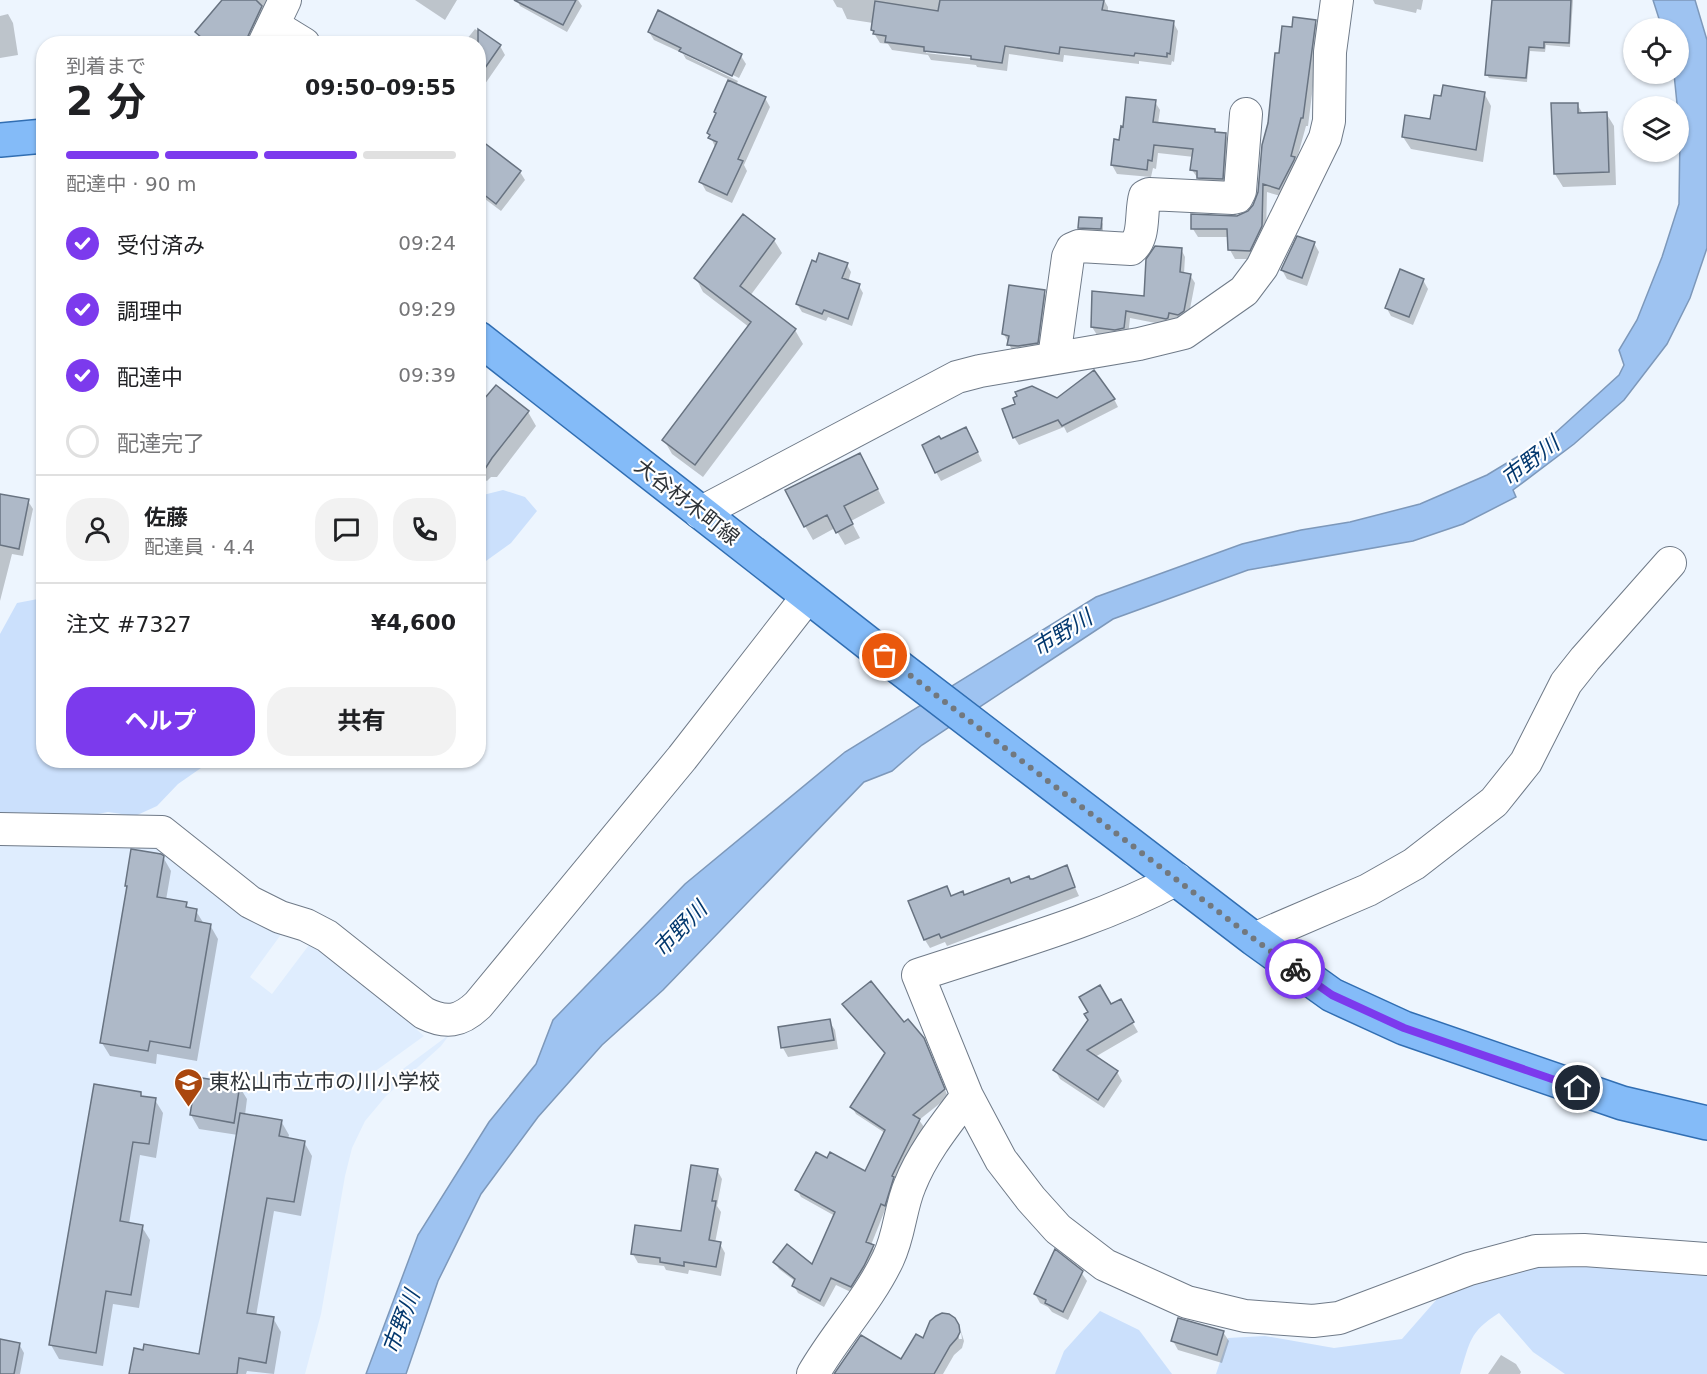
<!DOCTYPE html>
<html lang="ja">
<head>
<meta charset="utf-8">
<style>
	:root { --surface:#fff; --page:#f2f2f2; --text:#202124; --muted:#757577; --line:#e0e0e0; --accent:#7c3aed }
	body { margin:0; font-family:"DejaVu Sans","Noto Sans JP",sans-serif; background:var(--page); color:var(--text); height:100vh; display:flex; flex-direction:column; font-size:22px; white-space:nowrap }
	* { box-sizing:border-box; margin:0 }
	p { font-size:20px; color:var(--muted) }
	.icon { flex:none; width:33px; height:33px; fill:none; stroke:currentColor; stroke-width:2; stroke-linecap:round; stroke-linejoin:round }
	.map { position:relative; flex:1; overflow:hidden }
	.panel { position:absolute; left:36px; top:36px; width:450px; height:732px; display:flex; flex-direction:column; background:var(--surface); border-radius:24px; box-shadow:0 2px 4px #0004 }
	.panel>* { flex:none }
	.buttons { position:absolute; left:1623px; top:18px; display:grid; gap:12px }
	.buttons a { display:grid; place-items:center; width:66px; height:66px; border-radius:50%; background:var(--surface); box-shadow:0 2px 4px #0004; font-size:30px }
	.pin { position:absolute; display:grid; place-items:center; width:51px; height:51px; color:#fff; margin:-26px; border:3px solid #fff; border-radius:50%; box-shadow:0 2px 6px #0007 }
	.courier { position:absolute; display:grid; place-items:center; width:60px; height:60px; margin:-30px; border:4px solid #7c3aed; border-radius:50%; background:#fff; color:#222; box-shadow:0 2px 8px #0007 }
	.headline em { font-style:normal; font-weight:700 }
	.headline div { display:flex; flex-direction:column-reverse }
	.headline { display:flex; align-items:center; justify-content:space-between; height:102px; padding:0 30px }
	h1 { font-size:39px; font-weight:700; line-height:45px }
	.bar { display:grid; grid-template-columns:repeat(4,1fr); gap:9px 6px; align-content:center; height:72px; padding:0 30px }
	.bar i { height:8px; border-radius:4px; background:var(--line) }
	.bar .on { background:var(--accent) }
	.bar p { grid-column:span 4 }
	.line { display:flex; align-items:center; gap:15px; padding:0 30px; border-top:2px solid var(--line) }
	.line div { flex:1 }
	.round { display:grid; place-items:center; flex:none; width:63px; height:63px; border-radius:24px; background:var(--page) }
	ol { padding:0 30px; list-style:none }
	li { display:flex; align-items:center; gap:18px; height:66px }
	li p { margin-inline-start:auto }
	li .icon { padding:6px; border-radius:50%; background:var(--accent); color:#fff; stroke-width:4 }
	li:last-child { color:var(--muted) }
	li i { width:33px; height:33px; border:3px solid var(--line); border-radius:50% }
	.cta { display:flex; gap:12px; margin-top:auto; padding:12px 30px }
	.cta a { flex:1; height:69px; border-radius:24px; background:var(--accent); color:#fff; font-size:24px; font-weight:700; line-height:69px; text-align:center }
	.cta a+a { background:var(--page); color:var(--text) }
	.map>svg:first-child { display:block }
	.built { fill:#dfedfe }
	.green { fill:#cbe0fc }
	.water { fill:#9ec3f1; stroke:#7d98ba; stroke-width:1.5 }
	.shadow { fill:#0003; fill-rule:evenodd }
	.building { fill:#aeb9c8; stroke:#687381; stroke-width:1.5 }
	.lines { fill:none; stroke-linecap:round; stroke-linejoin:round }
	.minor-casing { stroke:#6f7a88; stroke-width:34 }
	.major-casing { stroke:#316eb2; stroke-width:36 }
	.minor { stroke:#fff; stroke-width:32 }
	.major { stroke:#84bbf8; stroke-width:33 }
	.done { stroke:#72787e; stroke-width:6; stroke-dasharray:0 10.8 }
	.route { stroke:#7c3aed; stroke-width:8 }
	.labels { text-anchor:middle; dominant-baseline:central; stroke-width:4.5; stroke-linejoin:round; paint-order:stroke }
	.street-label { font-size:21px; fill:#2f3439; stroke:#fff }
	.poi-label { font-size:21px; fill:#2f3439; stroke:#fff; text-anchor:start }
	.water-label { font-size:22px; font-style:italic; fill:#03386e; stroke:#fff }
</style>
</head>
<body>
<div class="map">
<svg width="1707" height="1374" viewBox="0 0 1707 1374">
	<rect width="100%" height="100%" fill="#edf5fe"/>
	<path class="built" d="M151,838L285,929L250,977L272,994L312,941L420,1020L415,1028L424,1036L363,1080L376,1089L450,1034L441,1046L386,1096L365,1121L352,1148L345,1176L321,1314L305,1374H0V839Z"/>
	<path class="green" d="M503,490L525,497L537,511L511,543L479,566V496Z
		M43,598L44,760L211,761L178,784L157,806L135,816L108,812L78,818L0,819V634L17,603Z
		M1550,1263L1707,1267V1374H1565L1533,1352L1499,1313C1469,1332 1470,1342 1460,1374H1216L1228,1338L1265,1336L1334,1348L1402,1339L1444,1291Z
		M1100,1311L1139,1330L1172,1374H1055L1064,1351Z"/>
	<path class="water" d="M1653,0H1695L1707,40V248L1690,298L1667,344L1624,400L1574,444L1513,490L1516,497L1463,524L1413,541L1248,570L1113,619L922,745L892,771L864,782L663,990L602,1045L538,1117L481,1194L438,1281L406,1374H366L418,1235L489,1122L536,1064L553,1020L685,884L845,752L1096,597L1242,544L1301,530L1350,522L1420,504L1487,475L1553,435L1619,375L1624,365L1619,350L1637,320L1662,257L1679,204L1680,133L1674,74H1678V28H1662Z"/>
	<path class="shadow" d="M224,0H274L253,44H198L201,40L197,32Z
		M415,0H457L445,20Z
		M517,0H578L582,6L567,32L520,6Z
		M833,0H1104L1108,7V12L1173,22L1178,31L1174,62L1172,61L1171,65L1139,61V64L1064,55L1063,62L1009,54L1007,71L977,67L976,65L931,60L928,55L892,50L888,44L880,43L872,30L873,23L847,19L842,8L837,7ZM926,50L978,56V59L926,53Z
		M1373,0H1423L1421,10L1417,9L1416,13L1375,4Z
		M1494,0H1573L1570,47L1546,45L1545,52L1530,51L1527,82L1489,78L1487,75Z
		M8,14L13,23L18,55L0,58V16Z
		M1315,21L1320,30L1308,126H1306L1296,162L1284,197L1267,192L1266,235L1255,259H1235L1230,250L1229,237H1198L1193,229L1237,217L1249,213L1254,206L1259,193L1280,55L1293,29Z
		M475,29L500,46L505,55L478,94V44H463Z
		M649,32L741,56L746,64L739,78L682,50V53L654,40Z
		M683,54L738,81L736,85L765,98L770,107L744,165L747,171L732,203L706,191L701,182L715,147L709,133L717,114L715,111L730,80L686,59Z
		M1484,93L1491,106L1483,162L1411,149L1403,137Z
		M1155,102L1160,110L1158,124L1214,131L1216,133L1225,134L1230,143L1227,187L1203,186L1192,170L1194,157L1158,153L1156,169L1153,168L1151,177L1117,174L1112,165L1120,142Z
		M1577,104L1583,114L1606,113L1614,126L1616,185L1563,187L1555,174Z
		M478,140L520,172L525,180L501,211L481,196L478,198Z
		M1101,220L1103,224V233L1082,232L1080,228Z
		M774,240L782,253L750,296L795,330L803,344L703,477L672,454L664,440L749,327L703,292L696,278Z
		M1314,243L1319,252L1307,286L1287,279L1282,270Z
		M1181,249L1185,257L1184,274L1190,275L1195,283L1188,319L1171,326L1130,318L1128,336L1120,337L1097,335L1092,327L1145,298Z
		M847,265L851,272L848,282L859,286L863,293L852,326L828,317L826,321L802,312L797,304Z
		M1423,280L1428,289L1413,325L1391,316L1386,307Z
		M1044,292L1049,301L1042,352L1014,354L1004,334Z
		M496,387L528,412L536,426L497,477H491L487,481L478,477Z
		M1114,399L1118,407L1067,433L1064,427L1019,445L1014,437L1057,400Z
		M971,438L982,461L941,481L936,472Z
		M867,468L885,503L851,521L860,538L845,545L835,528L813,540L805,526Z
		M0,495L28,501L33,509L23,556L12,554L0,601Z
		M163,857L171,871L166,900L186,904L189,909L196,911L204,924L210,925L218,939L197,1061L157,1054L156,1064L110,1056L102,1043L128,888L127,885Z
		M1066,867L1079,896L947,946L945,942L930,948L925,940L947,888L952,897L964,896L1030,880Z
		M1120,1001L1138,1032L1095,1057L1117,1072L1122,1081L1104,1108L1060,1079L1055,1070L1090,1020L1087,1014Z
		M844,1004L904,1025L928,1048L948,1097L919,1120L924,1127L896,1184L889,1212L885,1210L871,1245L877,1254L855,1294L836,1285L824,1307L798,1293L794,1286L796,1282L779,1269L775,1262L813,1267L835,1216L801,1197L797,1190L865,1173L885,1133L856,1114L852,1107L886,1054Z
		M829,1021L835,1030L838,1049L788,1057L783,1048L780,1028Z
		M239,1086L247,1099L245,1115L281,1121L289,1135L288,1139L304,1142L312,1156L301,1216L274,1211L256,1316L273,1318L281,1332L274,1374L247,1371L246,1374H131L200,1355L238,1135L199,1129L191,1115Z
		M140,1093L143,1098L155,1100L163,1113L156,1158L140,1155L129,1224L142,1227L150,1240L139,1308L113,1304L103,1366L59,1359L51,1345Z
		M717,1170L722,1179L717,1206L721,1212L715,1243L720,1244L725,1253L721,1276L689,1270L688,1274L666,1270L664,1266L638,1263L633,1254L682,1232Z
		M1081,1272L1087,1281L1068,1320L1052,1312L1048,1307L1040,1303L1035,1294Z
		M958,1326L959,1339H962L961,1331L964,1341L962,1348L954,1355L943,1374H836L901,1361L924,1340Z
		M1223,1332L1229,1341L1222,1363L1178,1350L1173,1341Z
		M0,1340L19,1344L24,1353L20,1374H0Z
		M1501,1355L1516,1364L1521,1372L1520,1374H1488Z"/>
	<path class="building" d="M222,0H256L262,6L248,36L246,44H209L195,32Z
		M514,0H576L563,25Z
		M940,0H1104L1102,10L1174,21L1170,54L1167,53V57L1135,53L1134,56L1060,47L1059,54L1005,46L1002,63L971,59V56L924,51V47L885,42L886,36L873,34L874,31L871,30L875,1L938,11Z
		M1492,0H1571L1569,43L1544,42V48L1529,47L1526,78L1485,75Z
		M658,10L742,54L732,76L679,51L681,48L648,32Z
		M1293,17L1316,20L1303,118H1301L1291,156L1295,157L1294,160L1279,189L1263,184L1262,226L1250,251L1228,250L1227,229H1191V214L1237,216L1248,211L1253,205L1258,192L1262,145L1268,123L1275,53H1279L1282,26L1292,27Z
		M478,29L501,45L478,78Z
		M728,80L766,97L738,159L743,161L727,195L699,182L717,142L708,138L710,135L707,133L716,113L714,112Z
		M1443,85L1485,92L1476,150L1402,137L1405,115L1430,119L1434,95L1441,96Z
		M1126,97L1156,100L1153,122L1215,129V132L1226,133L1223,179L1197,178V171L1190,170L1193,149L1154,145L1152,161L1148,160L1147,170L1111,165L1114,139L1119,140L1121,126L1123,127Z
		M1551,103H1578V113L1607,112L1609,172L1554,174Z
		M478,138L521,171L496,204L478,190Z
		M743,214L775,239L740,286L796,329L695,465L662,440L751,322L694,278Z
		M1079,217L1102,218L1101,229L1078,228Z
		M1297,236L1315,242L1302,278L1281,270Z
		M1155,246L1182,248L1180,272L1191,274L1184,311L1178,315L1169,313L1168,318L1166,319L1126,311L1124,328L1115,330L1091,327L1092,291L1144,296L1146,259Z
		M819,253L848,263L842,278L860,284L848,319L824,310L822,314L796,304L812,260L816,262Z
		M1400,269L1424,279L1409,317L1385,308Z
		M1009,285L1045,290L1038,343L1018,346L1007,345L1009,336L1002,334Z
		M1094,370L1115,399L1062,426L1058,420L1013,438L1002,409L1015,404L1013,398L1017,396L1015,392L1032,386L1057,398Z
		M496,385L529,411L492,458L478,480V406Z
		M966,427L978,452L935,473L922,445L939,436L941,439Z
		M860,453L878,489L844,506L853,524L836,533L827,515L804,527L785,490Z
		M0,494L29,499L19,549L0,545Z
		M131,849L161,854L164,856L157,897L187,902L186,907L197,909L195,921L211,924L190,1048L150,1041L148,1051L100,1043L127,886H125Z
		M1067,865L1075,887L941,938L939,934L924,940L908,901L947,886L951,896L963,891L964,895L1009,878L1011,883L1029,876L1030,879H1033Z
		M871,981L904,1022L908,1019L924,1038L945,1089L913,1115L920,1119L892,1176L894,1177L885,1206L881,1204L866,1242L874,1245L864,1266L851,1287L831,1278L820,1301L792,1286L795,1279L773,1262L787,1244L812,1264L835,1212L795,1190L816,1152L827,1158L830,1152L865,1171L885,1130L850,1107L885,1053L842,1004Z
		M1100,985L1111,1004L1121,999L1134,1022L1087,1050L1118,1071L1098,1100L1053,1070L1088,1020L1084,1014L1088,1012L1079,997Z
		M830,1019L834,1040L781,1048L778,1027Z
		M196,1077L240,1084L234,1123L190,1115Z
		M94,1084L141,1092V1096L156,1098L149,1144L133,1142L120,1221L143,1225L131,1295L106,1291L96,1353L49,1345Z
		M240,1113L282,1120L279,1136L305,1141L294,1202L267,1198L247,1313L274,1317L266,1363L239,1358L237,1374H129L134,1348L143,1350L144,1344L199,1354Z
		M691,1165L718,1169L712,1201H716L709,1240L721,1242L716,1267L684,1262V1266L660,1262V1258L631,1254L635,1225L681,1231Z
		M1055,1249L1083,1271L1063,1312L1045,1303L1046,1300L1034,1294Z
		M942,1313L949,1314L955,1318L959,1325L960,1332L957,1338L950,1346L934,1374H834L861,1335L901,1359L916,1334L923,1338L930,1321L936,1316Z
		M1178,1318L1224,1331L1217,1355L1171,1341Z
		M0,1339L20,1343L14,1374H0Z"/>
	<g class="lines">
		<defs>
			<path id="minor" d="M273,25L304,44
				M264,44L285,0
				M1054,358L1068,257L1072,249L1079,246L1131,249C1146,237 1140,213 1145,196L1149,194L1233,198L1237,197L1240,191L1246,114
				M700,513L957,377L980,371L1139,344L1184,333L1244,291L1262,267L1325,138L1329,121L1330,52L1337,0
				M0,829L162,832L250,902L280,917L306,925L327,936L424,1013C446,1024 460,1022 478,1005L682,758L808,596
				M1177,879C1096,922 1005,946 918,975L967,1096L1001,1160L1031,1199L1058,1229L1105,1265L1187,1302L1245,1316L1313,1321L1339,1318L1469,1269L1536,1251L1584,1250L1707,1259
				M1254,939L1368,890L1414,864L1494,802L1526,762L1566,683L1585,659L1670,563
				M813,1374C836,1334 868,1301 888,1259C900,1234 900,1208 910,1185C923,1152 946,1124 967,1096"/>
			<path id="major" d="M0,140L44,136
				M478,338L896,665L1254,939L1332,995L1404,1028L1622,1103L1707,1123"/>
		</defs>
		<use href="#minor" class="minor-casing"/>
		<use href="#major" class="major-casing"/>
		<use href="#minor" class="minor"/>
		<use href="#major" class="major"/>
	</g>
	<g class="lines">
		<path class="done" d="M885,656L1254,939L1295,969"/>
		<path class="route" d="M1295,969L1332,995L1404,1028L1578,1088"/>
	</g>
	<defs>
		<symbol id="school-pin" viewBox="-11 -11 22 30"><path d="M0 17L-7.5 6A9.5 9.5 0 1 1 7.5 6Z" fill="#aa470e" stroke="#fff"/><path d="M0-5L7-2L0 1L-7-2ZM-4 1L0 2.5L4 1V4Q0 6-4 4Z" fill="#fff"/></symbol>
	</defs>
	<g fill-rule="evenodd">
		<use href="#school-pin" x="172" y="1066" width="33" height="45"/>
	</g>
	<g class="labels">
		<g class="street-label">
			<text transform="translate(687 502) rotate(38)">大谷材木町線</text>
		</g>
		<g class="poi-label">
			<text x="209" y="1082">東松山市立市の川小学校</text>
		</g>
		<g class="water-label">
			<text transform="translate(1530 461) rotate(-37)">市野川</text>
			<text transform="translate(1062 633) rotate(-32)">市野川</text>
			<text transform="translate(680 929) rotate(-46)">市野川</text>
			<text transform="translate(401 1322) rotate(-69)">市野川</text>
		</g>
	</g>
</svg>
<div class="buttons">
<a><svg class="icon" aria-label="locate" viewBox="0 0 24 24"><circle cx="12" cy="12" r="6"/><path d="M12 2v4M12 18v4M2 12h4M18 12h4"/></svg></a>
<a><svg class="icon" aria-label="layers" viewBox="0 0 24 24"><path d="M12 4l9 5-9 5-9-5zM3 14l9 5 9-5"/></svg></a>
</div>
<div class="pin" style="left:885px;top:656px;background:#ea580c"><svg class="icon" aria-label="bag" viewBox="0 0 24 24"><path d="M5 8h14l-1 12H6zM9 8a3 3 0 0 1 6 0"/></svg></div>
<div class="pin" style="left:1578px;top:1088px;background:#1f2937"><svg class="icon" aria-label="home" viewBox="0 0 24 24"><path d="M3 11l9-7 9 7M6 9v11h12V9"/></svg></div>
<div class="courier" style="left:1295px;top:969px"><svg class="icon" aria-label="bike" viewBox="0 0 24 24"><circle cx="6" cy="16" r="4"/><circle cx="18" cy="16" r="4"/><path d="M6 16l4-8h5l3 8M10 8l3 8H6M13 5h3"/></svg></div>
<section class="panel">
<div class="headline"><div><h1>2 分</h1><p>到着まで</p></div><em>09:50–09:55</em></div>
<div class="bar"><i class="on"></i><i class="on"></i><i class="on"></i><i></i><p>配達中 · 90 m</p></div>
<ol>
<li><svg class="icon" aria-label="check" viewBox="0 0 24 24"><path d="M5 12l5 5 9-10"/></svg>受付済み<p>09:24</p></li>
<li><svg class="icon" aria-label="check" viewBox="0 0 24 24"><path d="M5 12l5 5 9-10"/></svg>調理中<p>09:29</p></li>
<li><svg class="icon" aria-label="check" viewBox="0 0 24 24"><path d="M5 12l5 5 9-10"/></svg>配達中<p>09:39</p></li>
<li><i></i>配達完了</li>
</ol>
<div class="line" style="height:108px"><a class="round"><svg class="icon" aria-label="person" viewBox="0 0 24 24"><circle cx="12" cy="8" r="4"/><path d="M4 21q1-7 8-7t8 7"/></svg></a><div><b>佐藤</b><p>配達員 · 4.4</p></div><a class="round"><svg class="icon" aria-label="chat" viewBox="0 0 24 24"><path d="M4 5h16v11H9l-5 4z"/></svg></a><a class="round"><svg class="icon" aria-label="phone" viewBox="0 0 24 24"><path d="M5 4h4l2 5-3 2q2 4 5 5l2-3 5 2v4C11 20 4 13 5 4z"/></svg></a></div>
<div class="line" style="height:78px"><div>注文 #7327</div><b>¥4,600</b></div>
<div class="cta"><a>ヘルプ</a><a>共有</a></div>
</section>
</div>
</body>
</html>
